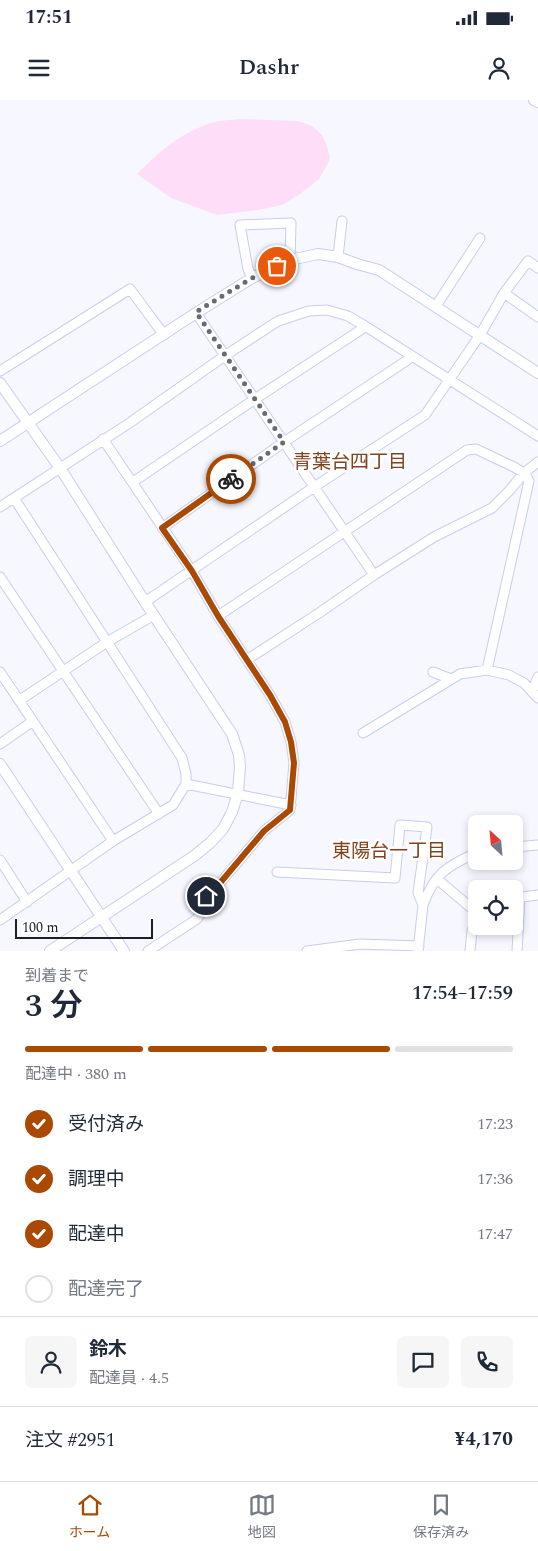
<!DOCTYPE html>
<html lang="ja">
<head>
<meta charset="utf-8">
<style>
	:root { --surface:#fff; --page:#f6f6f7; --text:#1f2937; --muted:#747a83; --line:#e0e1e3; --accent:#aa4901 }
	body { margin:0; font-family:Spectral,"Noto Sans JP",serif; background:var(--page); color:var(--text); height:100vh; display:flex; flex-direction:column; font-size:19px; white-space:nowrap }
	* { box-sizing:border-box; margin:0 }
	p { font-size:16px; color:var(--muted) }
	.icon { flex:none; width:28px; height:28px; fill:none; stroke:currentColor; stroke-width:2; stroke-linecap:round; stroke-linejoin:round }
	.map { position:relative; height:851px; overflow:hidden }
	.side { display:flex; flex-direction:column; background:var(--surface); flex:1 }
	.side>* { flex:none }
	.needle { width:32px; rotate:334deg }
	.buttons { position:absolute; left:468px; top:715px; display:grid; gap:10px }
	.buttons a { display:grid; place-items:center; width:55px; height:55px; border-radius:8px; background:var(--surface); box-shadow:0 2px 8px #0003; font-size:25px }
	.scale { position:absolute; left:15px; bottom:12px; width:138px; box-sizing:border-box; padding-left:5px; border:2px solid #1c1e2b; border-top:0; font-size:14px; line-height:18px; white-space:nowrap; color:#1c1e2b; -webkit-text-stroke:4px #fff; paint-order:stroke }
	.pin { position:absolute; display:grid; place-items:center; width:42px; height:42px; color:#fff; margin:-21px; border:2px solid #fff; border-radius:50%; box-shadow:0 1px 5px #0007 }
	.courier { position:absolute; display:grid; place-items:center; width:50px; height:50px; margin:-25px; border:4px solid #aa4901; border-radius:50%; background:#fff; color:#222; box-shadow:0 1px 6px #0007 }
	.overview em { font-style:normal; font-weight:600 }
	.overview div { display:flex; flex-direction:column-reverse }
	.overview { display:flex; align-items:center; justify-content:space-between; height:85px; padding:0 25px }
	h1 { font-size:32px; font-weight:600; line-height:38px }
	.bar { display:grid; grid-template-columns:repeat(4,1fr); gap:8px 5px; align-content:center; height:60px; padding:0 25px }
	.bar i { height:6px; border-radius:4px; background:var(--line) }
	.bar .on { background:var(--accent) }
	.bar p { grid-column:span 4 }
	.line { display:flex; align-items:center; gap:12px; padding:0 25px; border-top:1px solid var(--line) }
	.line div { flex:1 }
	.round { display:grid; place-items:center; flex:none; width:52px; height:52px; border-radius:8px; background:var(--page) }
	ol { padding:0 25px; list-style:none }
	li { display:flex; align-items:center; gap:15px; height:55px }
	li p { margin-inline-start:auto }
	li .icon { padding:5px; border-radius:50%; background:var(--accent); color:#fff; stroke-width:4 }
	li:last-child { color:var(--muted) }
	li i { width:28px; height:28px; border:2px solid var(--line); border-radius:50% }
	.status { display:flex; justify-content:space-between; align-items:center; height:35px; padding:0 25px; background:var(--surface); direction:ltr }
	.status svg { height:14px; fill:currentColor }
	header { display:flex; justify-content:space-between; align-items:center; height:65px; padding:0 25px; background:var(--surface); font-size:22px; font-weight:600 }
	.dock { display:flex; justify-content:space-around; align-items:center; height:70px; border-top:1px solid var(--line); background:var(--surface); font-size:14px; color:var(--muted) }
	.dock a { display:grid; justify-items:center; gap:2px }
	.dock .on { color:var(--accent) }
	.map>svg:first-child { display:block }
	.green { fill:#fdddf8 }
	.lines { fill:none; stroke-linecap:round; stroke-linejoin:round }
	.minor-casing { stroke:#c8cdf0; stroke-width:11 }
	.tertiary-casing { stroke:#c8cdf0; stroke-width:12 }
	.minor { stroke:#fff; stroke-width:9 }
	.tertiary { stroke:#fff; stroke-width:10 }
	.done { stroke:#686a75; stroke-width:5; stroke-dasharray:0 9 }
	.route { stroke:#aa4901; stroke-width:6 }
	.labels { text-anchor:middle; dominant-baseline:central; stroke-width:5; stroke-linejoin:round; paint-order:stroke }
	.neighbourhood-label { font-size:19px; fill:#82421f; stroke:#fff }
</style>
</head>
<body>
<div class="status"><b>17:51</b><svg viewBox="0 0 49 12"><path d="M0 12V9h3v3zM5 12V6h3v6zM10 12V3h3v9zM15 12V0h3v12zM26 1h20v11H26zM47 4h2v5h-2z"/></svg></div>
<header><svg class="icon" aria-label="menu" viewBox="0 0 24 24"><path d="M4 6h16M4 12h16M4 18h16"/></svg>Dashr<svg class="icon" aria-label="person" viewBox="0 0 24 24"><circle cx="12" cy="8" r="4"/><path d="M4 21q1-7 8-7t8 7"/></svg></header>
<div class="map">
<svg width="538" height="851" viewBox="0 0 538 851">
	<rect width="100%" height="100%" fill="#f6f7ff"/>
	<path class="green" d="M242,19L298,21L312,26L322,35L327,46L330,58L326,67L319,79L300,94L282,105L258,110L217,115L171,98L137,74C159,52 180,33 211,23C220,20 232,20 242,19Z"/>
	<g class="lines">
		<defs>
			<path id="minor" d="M338,157L342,121
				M252,178L248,169L240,125L291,123L290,160
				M504,193L538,217
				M436,206L480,138
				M196,213L374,475
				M0,271L130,189L164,235
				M103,339L192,471L218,516L270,595L285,622L291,642L294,663L290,710L264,731L220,783L206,796L203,809L197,819L148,851
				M133,382L255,299L359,231L365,226
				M0,407L128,324L226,255L278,221L309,211L327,210L348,216L365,226L538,336
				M162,428L284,342L406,261L412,256
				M0,477L159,714
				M145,502L314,387L425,315L480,235L504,193L528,161L538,168
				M218,516L467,350L476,349L514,367L524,373L529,381L487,570
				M248,559L319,513L374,475L434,437L492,408L509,391L524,373L538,362
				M0,572L113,741
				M433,572L451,579
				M532,592L538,577
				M20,600L107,542L154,515
				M363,633L460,574L487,570L509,575L524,583L538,598
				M0,644L33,621
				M186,684L291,705
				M514,747L538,745
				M0,760L27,802
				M277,772L395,778L400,725L427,727L418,793L423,805L418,851
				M437,779L476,812
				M514,798L538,795
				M423,805C434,774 447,766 476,753
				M0,820L113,741L173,705L186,684V674L182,658L14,398
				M307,851L360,844L419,846
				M470,851L472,831L476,819
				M517,851L520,797"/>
			<path id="tertiary" d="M534,0L538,2
				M0,283L60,368L145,502L232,634L239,655L240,666L238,693L232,712L223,729L210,743L194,756L50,851
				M0,341L196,213L252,178L290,160L318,154L338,157L357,164L379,170L538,273
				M0,664L124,851"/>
		</defs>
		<use href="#minor" class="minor-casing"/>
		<use href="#tertiary" class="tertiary-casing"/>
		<use href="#minor" class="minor"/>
		<use href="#tertiary" class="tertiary"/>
	</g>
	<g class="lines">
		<path class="done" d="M231,379L284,342L196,212L252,178L277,166"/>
		<path class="route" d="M206,796L220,783L264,731L290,710L294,663L291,642L285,622L270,595L218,516L192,471L162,428L231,379"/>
	</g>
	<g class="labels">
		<g class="neighbourhood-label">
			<text x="350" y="362">青葉台四丁目</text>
			<text x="389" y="751">東陽台一丁目</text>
		</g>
	</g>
</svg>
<div class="buttons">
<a><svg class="needle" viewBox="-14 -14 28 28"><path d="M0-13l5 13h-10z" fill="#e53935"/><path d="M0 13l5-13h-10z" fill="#747a83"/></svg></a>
<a><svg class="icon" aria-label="locate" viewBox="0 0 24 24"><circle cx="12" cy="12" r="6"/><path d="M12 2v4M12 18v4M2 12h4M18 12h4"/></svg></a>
</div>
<div class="scale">100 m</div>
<div class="pin" style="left:277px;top:166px;background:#ea580c"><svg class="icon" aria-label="bag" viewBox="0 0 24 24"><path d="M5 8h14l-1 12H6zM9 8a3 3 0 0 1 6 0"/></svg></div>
<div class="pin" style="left:206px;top:796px;background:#1f2937"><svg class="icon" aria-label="home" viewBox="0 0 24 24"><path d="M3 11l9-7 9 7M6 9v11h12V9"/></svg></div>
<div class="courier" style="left:231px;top:379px"><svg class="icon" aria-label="bike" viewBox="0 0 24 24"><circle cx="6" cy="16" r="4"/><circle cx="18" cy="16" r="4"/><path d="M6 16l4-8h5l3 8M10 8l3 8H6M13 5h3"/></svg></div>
</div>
<section class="side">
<div class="overview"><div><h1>3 分</h1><p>到着まで</p></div><em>17:54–17:59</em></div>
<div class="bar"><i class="on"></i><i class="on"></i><i class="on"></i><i></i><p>配達中 · 380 m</p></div>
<ol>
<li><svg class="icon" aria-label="check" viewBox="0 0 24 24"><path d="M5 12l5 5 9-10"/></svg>受付済み<p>17:23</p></li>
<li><svg class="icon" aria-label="check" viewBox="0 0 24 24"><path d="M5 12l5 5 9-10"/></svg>調理中<p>17:36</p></li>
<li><svg class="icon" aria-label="check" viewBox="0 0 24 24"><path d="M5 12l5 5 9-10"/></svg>配達中<p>17:47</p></li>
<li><i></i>配達完了</li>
</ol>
<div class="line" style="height:90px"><a class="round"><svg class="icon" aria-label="person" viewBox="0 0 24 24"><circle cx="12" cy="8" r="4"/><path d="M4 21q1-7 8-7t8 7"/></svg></a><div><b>鈴木</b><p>配達員 · 4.5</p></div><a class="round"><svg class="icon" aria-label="chat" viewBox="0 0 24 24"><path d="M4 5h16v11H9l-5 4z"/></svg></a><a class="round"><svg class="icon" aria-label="phone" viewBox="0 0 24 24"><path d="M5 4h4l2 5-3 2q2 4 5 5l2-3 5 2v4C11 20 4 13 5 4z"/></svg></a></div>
<div class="line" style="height:65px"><div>注文 #2951</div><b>¥4,170</b></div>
</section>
<nav class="dock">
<a class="on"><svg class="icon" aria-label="home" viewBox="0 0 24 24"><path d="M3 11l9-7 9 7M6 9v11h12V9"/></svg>ホーム</a>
<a><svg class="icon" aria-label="map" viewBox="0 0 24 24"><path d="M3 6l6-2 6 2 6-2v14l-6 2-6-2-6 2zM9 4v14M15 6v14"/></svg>地図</a>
<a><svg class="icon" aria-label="saved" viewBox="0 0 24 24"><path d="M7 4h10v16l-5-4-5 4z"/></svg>保存済み</a>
</nav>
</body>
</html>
